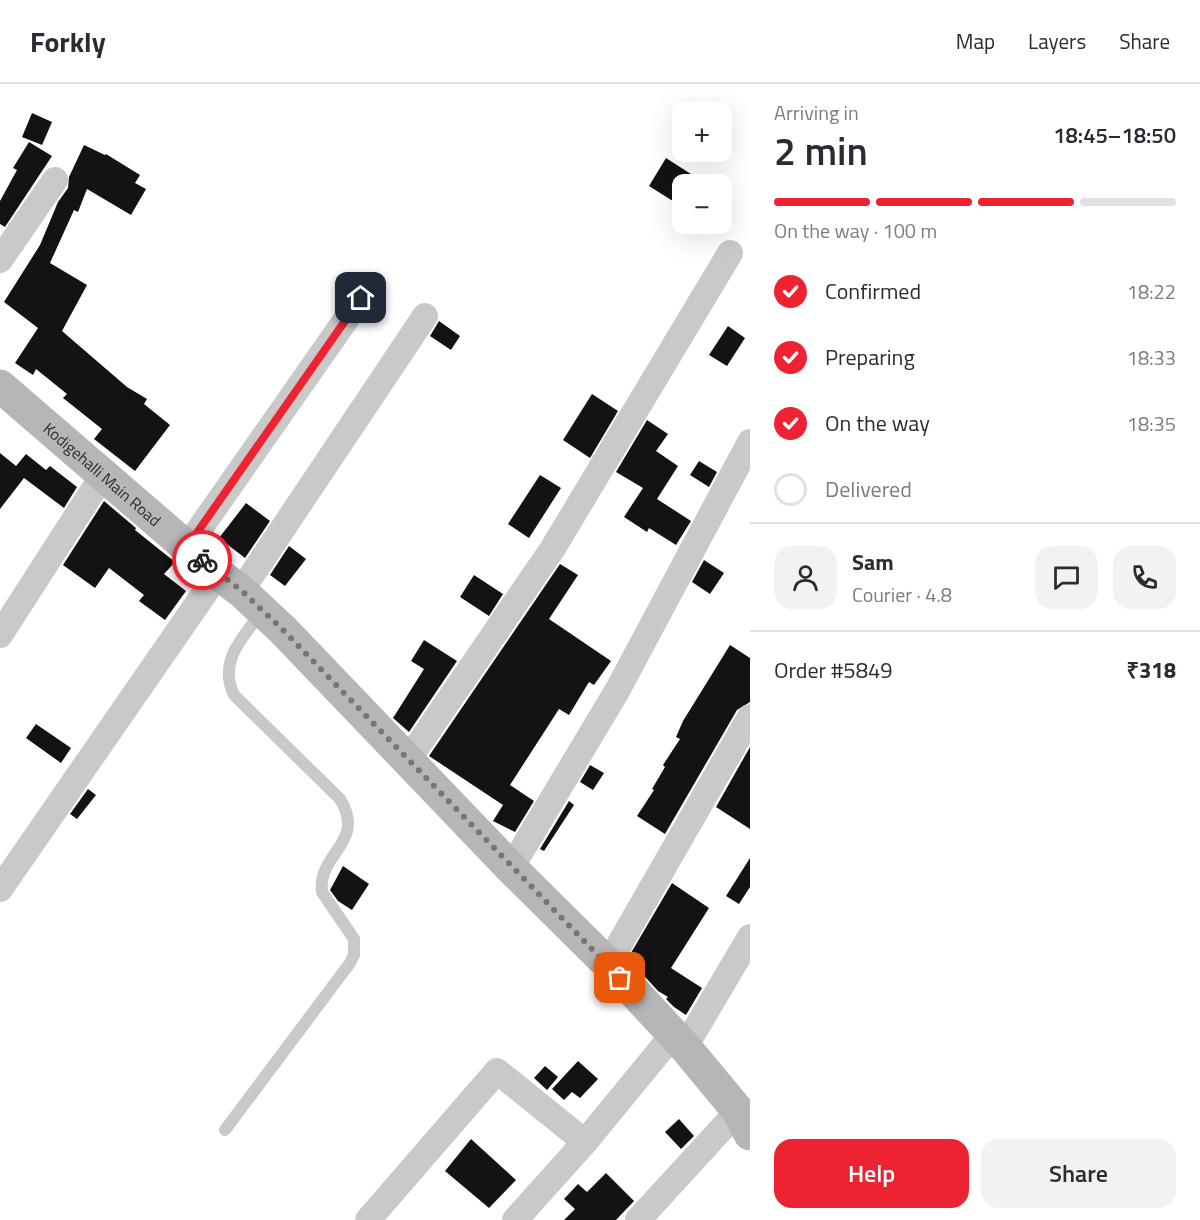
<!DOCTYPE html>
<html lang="en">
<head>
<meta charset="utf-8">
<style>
	:root { --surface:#fff; --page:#f2f2f3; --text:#2b2b33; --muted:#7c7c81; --line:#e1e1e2; --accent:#ee2331 }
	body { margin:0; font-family:"Titillium Web",sans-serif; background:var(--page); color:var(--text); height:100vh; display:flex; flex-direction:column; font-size:22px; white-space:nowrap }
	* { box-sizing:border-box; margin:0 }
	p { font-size:20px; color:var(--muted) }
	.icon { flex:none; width:33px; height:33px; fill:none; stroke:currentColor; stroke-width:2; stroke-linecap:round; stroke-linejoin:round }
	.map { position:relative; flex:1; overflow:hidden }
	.drawer { display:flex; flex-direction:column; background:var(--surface); width:450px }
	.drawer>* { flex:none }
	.controls { position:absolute; left:672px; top:18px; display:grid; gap:12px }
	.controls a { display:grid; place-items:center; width:60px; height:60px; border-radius:12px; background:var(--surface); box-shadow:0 6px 24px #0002; font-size:30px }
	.pin { position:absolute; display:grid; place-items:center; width:51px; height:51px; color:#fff; margin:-26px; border-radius:12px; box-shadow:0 3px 9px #0006 }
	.courier { position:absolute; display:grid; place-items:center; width:60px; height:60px; margin:-30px; border:4px solid #ee2331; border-radius:50%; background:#fff; color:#222; box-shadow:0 2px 8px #0007 }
	.overview em { font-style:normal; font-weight:600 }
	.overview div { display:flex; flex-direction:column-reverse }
	.overview { display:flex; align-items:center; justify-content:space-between; height:102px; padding:0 24px }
	h1 { font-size:39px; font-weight:600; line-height:45px }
	.bar { display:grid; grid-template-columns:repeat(4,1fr); gap:9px 6px; align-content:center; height:72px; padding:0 24px }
	.bar i { height:8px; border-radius:4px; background:var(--line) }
	.bar .current { background:var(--accent) }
	.bar p { grid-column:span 4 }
	.line { display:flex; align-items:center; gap:15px; padding:0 24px; border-top:2px solid var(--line) }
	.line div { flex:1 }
	.round { display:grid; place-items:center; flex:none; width:63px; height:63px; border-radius:18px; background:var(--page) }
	ol { padding:0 24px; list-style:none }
	li { display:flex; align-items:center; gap:18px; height:66px }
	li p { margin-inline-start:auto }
	li .icon { padding:6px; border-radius:50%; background:var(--accent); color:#fff; stroke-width:4 }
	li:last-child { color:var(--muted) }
	li i { width:33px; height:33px; border:3px solid var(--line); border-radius:50% }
	.button { display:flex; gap:12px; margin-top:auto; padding:12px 24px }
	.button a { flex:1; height:69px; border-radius:18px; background:var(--accent); color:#fff; font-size:24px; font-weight:600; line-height:69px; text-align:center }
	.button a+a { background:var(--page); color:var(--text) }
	header { display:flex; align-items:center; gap:36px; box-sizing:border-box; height:84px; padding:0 30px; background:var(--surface); border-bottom:2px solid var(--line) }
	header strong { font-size:28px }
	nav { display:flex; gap:33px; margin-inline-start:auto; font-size:21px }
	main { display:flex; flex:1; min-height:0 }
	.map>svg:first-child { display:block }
	.building { fill:#131313 }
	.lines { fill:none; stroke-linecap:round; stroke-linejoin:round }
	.lane { stroke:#c9c9c9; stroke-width:12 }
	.street { stroke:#c9c9c9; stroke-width:26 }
	.secondary { stroke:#b6b6b6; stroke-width:33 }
	.done { stroke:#767676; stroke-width:6; stroke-dasharray:0 10.8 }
	.route { stroke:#ee2331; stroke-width:8 }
	.labels { text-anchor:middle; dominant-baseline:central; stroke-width:6; stroke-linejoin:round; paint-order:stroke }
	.street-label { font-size:16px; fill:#2c2c2c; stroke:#fff }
</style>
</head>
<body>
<header>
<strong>Forkly</strong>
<nav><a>Map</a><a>Layers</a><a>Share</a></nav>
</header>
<main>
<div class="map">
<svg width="750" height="1136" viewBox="0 0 750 1136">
	<rect width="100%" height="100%" fill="#fff"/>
	<path class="building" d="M32,29L52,38L42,61L22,53Z
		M29,58L52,72L5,143L0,140V117L17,86L13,84Z
		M84,61L105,71L106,70L140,91L135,99L146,105L131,131L87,105L78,128L74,126L50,179L87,201L62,247L127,303L147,315L144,320L170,341L135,387L94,355L102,345L63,314L67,310L36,285L33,291L15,279L38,244L4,218L40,161L58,118L68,104L69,93Z
		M666,74L694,92L688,100H682V109L676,119L649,102Z
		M439,237L460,252L451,266L430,252Z
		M728,242L745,254L727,282L709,271Z
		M592,310L618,327L590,374L563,356Z
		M647,336L668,350L656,367L678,382L657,415L691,437L676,461L649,444L647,448L624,433L643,404L616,388Z
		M0,369L16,382L26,370L46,386L50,382L77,403L64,424L24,394L0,425Z
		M699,377L717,388L709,403L690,391Z
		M540,391L561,404L529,454L508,440Z
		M104,417L136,444L135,446L175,478L164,490L186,507L165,536L139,517L144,511L109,484L95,504L63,481Z
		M246,419L270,437L245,474L219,454Z
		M289,462L306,475L285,502L270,491Z
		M704,476L724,489L710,510L692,498Z
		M560,480L578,491L549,535L611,577L594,601L589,598L569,631L559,625L510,701L534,717L515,748L493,737L503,721L429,672Z
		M474,491L503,510L489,532L460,513Z
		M424,556L457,577L409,648L393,634L424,585L411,577Z
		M730,561L750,574V618L737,626L665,750L637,732L654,706L652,705L665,683L663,681L680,655L676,653L683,637Z
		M36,640L71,664L61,679L26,654Z
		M750,663V745L716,723Z
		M590,681L604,689L593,706L580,698Z
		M88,705L96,711L77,735L70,730Z
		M569,717L574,721L544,767L540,765Z
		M750,774V803L739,820L726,812Z
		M343,782L369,800L352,826L338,817L330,806Z
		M672,799L709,824L671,884L702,904L686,931L674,923L666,915L668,913L658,907L628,874Z
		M578,977L598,995L580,1014L572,1008L564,1016L552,1005Z
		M545,982L558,993L547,1006L534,994Z
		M679,1035L694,1052L681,1065L665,1048Z
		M471,1055L516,1096L489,1124L445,1087Z
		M606,1089L634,1117L616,1136H564L575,1125L564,1115L578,1100L587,1108Z"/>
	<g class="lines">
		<path class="lane" d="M225,1046L350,879L354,871V855L322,808C317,769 367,759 340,715L234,611C218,578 242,554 261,529"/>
		<path class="street" d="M0,176L55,96
			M187,463L361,214
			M241,507L425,232
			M0,551L103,391
			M408,676L553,464L730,169
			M511,784L617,607L750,358
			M0,805L218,490
			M608,880L750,633
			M685,963L750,853
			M368,1136L497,987L585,1058
			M515,1136L585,1058L672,952
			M638,1136L738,1027"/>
		<path class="secondary" id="s1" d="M0,302L218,490L241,507L283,546L511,784L608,880L685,963L738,1027L750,1050"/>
	</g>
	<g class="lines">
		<path class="done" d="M202,476L242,507L283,546L620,894"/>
		<path class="route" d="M202,476L187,463L361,214"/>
	</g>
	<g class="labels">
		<g class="street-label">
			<text stroke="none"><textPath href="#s1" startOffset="135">Kodigehalli Main Road</textPath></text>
		</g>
	</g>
</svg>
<div class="controls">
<a>+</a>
<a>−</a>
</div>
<div class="pin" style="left:620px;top:894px;background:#ea580c"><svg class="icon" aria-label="bag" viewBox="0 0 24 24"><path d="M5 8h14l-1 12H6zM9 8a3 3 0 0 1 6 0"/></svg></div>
<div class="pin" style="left:361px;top:214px;background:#1f2937"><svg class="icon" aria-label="home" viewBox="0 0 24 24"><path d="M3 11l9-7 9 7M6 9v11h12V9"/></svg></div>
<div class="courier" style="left:202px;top:476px"><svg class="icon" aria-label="bike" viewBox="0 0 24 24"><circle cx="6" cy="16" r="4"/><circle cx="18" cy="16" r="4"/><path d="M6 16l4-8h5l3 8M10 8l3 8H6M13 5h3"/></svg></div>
</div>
<section class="drawer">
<div class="overview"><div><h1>2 min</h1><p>Arriving in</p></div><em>18:45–18:50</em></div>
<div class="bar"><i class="current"></i><i class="current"></i><i class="current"></i><i></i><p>On the way · 100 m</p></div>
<ol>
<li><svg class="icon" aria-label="check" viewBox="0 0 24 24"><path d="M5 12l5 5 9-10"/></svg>Confirmed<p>18:22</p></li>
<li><svg class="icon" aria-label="check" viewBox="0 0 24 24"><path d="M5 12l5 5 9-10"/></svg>Preparing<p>18:33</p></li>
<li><svg class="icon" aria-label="check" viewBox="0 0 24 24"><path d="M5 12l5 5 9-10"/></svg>On the way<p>18:35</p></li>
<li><i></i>Delivered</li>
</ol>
<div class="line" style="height:108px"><a class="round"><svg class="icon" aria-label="person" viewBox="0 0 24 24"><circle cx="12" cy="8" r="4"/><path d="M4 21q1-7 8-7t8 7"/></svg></a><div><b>Sam</b><p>Courier · 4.8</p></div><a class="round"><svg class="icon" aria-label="chat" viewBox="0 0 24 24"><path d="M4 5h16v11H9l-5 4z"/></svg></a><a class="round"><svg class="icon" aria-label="phone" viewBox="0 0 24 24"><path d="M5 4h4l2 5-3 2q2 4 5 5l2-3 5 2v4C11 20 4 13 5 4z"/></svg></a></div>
<div class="line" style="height:78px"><div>Order #5849</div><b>₹318</b></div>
<div class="button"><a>Help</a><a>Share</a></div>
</section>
</main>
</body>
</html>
